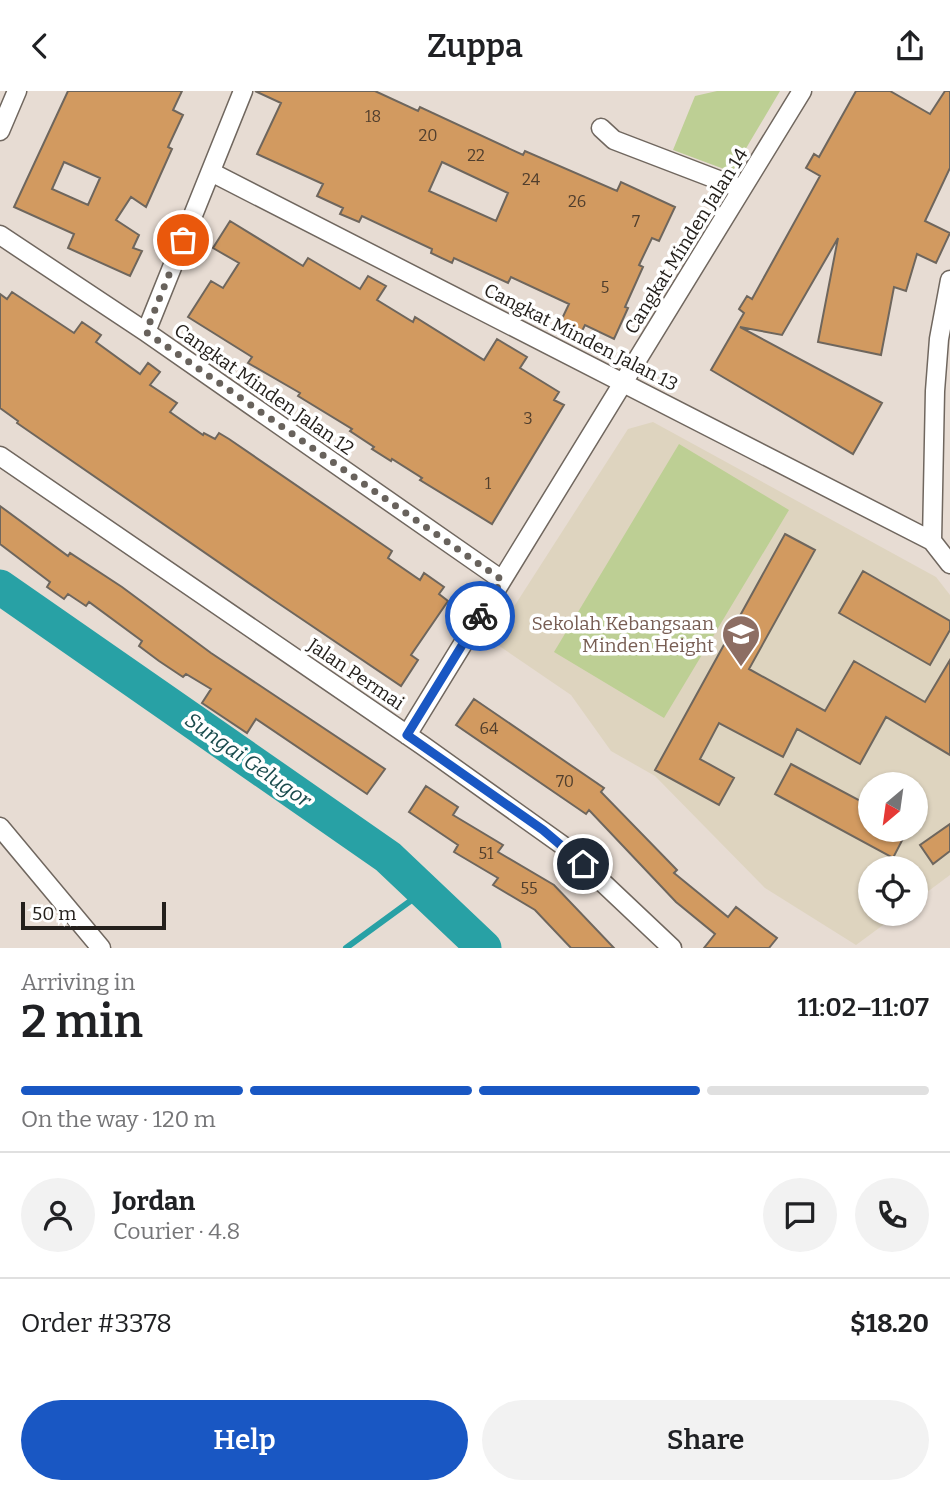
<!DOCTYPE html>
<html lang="en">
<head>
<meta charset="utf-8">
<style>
	:root { --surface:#fff; --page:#f2f2f2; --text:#202124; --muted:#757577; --line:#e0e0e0; --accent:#1957c3 }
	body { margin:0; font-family:Bitter,serif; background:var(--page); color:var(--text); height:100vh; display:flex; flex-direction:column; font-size:26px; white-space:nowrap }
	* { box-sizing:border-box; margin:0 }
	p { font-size:23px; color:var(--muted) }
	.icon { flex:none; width:38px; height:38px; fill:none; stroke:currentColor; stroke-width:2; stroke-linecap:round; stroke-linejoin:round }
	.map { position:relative; height:857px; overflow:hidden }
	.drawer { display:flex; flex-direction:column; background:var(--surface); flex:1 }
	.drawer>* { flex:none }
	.needle { width:46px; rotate:209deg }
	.buttons { position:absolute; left:858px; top:681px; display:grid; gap:14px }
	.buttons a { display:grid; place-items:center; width:70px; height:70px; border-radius:50%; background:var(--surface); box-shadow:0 2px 5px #0004; font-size:35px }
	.scale { position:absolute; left:21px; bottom:18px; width:145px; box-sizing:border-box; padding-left:7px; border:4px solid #24201c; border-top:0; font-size:19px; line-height:24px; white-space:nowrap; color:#24201c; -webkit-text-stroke:5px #fff; paint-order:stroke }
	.pin { position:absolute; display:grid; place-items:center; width:60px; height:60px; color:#fff; margin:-30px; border:4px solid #fff; border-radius:50%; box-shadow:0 2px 7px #0007 }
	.courier { position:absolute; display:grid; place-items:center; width:70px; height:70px; margin:-35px; border:5px solid #1957c3; border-radius:50%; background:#fff; color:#222; box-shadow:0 2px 9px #0007 }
	.summary em { font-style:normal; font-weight:600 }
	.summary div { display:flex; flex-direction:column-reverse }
	.summary { display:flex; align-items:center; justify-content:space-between; height:119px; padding:0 21px }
	h1 { font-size:46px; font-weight:600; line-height:52px }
	.bar { display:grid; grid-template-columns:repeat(4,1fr); gap:10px 7px; align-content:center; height:84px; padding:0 21px }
	.bar i { height:9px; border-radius:5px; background:var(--line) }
	.bar .active { background:var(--accent) }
	.bar p { grid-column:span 4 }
	.line { display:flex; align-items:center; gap:18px; padding:0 21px; border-top:2px solid var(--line) }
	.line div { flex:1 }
	.round { display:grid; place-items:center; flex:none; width:74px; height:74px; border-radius:37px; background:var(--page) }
	.button { display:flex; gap:14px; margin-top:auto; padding:14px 21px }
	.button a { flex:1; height:80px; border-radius:42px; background:var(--accent); color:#fff; font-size:28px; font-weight:600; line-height:80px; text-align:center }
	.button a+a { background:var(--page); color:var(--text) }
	header { display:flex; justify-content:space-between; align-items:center; height:91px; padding:0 21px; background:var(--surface); font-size:32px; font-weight:600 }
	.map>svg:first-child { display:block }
	.education { fill:#ded4bf; fill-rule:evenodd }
	.green { fill:#bdcf94 }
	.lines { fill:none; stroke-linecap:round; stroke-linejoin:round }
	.stream { stroke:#28a1a5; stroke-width:6 }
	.river { stroke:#28a1a5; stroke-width:35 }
	.building { fill:#d29a60; stroke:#6e665d; stroke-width:2; fill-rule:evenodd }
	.street-casing { stroke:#70675f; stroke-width:21 }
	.street { stroke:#fff; stroke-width:18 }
	.done { stroke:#68625c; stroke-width:7; stroke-dasharray:0 12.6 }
	.route { stroke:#1957c3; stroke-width:9 }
	.labels { text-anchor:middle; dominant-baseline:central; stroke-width:7; stroke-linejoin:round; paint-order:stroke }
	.number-label { font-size:16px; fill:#503e2d }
	.street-label { font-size:19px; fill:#24201c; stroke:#fff }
	.education-label { font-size:19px; fill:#785e54; stroke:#fff; text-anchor:end }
	.water-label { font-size:21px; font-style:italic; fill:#1a4b4d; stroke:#fff }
</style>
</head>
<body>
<header><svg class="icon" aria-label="back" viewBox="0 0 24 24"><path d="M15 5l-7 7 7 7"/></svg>Zuppa<svg class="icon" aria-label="share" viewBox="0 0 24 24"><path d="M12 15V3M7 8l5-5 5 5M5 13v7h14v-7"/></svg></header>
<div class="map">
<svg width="950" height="857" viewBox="0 0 950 857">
	<rect width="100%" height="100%" fill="#e7dcd3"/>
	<path class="education" d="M653,331L936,486L950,504V784L915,810V777H870V822L898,823L856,854L765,797L655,685L611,660L571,604L492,550L628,338ZM870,693H915V738H870Z"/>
	<path class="green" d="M717,0H780L732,81L673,59L695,5Z
		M679,353L789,419L664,627L554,561Z"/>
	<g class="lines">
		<path class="stream" d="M346,857L424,800"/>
		<path class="river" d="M0,496L388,766L484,857"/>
	</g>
	<path class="building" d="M68,0H182L173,19L183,24L168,56L172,58L146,116L131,106L116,129L139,144L133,157L142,160L130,185L68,157L74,143L14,116ZM64,71L100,87L88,114L52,98Z
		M255,0H375L418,20L420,16L523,64L525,60L617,100L621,91L675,116L659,150L652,147L639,174L643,176L625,216L628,217L614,248L585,234L579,246L558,236L569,213L511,186L508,192L454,167L452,172L431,162L432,158L362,125L359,131L340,123L343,117L317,105L323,93L257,63L281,12ZM442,71L508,102L496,130L429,100Z
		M856,0H890L930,23L945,0H950V77L925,130L950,142L936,172L917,163L906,200L894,196L881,264L818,251L838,147L782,244L740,236L882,312L853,363L711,279L744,222L739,218L747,205L752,208L820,85L806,77L814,63L819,66Z
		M230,130L303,175L308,167L360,198L368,185L386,195L377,209L413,231L415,226L484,269L497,248L527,266L520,277L559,301L554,309L564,314L492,433L420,389L422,387L392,368L391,370L372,358L374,356L350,340L352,338L298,305L300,302L248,272L252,266L188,226L211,190L223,197L239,172L213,157Z
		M12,201L74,242L82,231L101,244L96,251L140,283L148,272L160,281L150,294L177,312L170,321L203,344L204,342L215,348L219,342L229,348L392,460L388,467L420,489L424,482L444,496L439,503L448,510L411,564L418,569L401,595L272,508L17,332L18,330L0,317V203L7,208Z
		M0,415L68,465L70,462L122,496L211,562L385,678L367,703L256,628L247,642L202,612L211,598L186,583L183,586L159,570L139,555L142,550L89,511L86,515L68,503L64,508L47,496L50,491L0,453Z
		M785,443L815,459L749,578L825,620L854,570L925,611L950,569V664L886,626L860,673L797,638L783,666L719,632L700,668L734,687L719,714L655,679Z
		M863,480L950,530V539L930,574L839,522Z
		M474,608L604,697L601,701L677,779L674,782L728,826L736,816L777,847L769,857H704L715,843L676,811L589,719L586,723L456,634Z
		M791,673L870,715V738H908L893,767L775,703Z
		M426,695L458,716L453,724L503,754L498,761L554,794L614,857H571L535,819L493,794L498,787L454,761L458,754L409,721Z
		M950,733V760L933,773L920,754Z"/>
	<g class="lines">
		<defs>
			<path id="street" d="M601,37L614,49L742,98
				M0,40L17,0
				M211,81L932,450
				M0,144L146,241L502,489
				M950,189L939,248L935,300L932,450L950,473
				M146,241L243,0
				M0,365L422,654L565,756L672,857
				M407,644L802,0
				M0,736L101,857"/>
		</defs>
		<use href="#street" class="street-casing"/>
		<use href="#street" class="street"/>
	</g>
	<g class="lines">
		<path class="done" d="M183,149L146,241L502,489L480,525"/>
		<path class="route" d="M480,525L407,644L543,739L583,773"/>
	</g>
	<defs>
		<symbol id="school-pin" viewBox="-11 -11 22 30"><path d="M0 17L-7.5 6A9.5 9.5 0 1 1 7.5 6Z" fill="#8d6e63" stroke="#fff"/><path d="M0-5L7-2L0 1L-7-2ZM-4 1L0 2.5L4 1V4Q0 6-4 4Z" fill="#fff"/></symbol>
	</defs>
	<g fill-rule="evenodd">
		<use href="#school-pin" x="719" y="521" width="44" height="60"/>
	</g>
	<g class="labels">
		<g class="number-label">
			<text x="373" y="25">18</text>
			<text x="428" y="44">20</text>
			<text x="476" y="64">22</text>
			<text x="531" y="88">24</text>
			<text x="577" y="110">26</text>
			<text x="636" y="130">7</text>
			<text x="605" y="196">5</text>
			<text x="528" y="327">3</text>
			<text x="488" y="392">1</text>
			<text x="489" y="637">64</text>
			<text x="565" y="690">70</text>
			<text x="486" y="762">51</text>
			<text x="529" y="797">55</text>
		</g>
		<g class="street-label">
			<text transform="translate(686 150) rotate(-58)">Cangkat Minden Jalan 14</text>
			<text transform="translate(581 246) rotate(27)">Cangkat Minden Jalan 13</text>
			<text transform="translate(264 298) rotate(35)">Cangkat Minden Jalan 12</text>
			<text transform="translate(356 583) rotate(34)">Jalan Permai</text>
		</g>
		<g class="education-label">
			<text x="714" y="532">Sekolah Kebangsaan<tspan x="714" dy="22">Minden Height</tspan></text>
		</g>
		<g class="water-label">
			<text transform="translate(248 669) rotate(35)">Sungai Gelugor</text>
		</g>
	</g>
</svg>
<div class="buttons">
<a><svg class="needle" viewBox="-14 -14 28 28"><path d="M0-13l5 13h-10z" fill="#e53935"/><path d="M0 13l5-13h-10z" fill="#757577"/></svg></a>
<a><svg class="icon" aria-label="locate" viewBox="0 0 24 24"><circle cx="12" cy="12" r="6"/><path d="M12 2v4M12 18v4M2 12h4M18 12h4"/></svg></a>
</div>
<div class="scale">50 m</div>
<div class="pin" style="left:183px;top:149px;background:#ea580c"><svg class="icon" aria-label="bag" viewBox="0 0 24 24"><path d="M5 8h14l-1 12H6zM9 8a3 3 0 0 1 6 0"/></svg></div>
<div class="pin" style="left:583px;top:773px;background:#1f2937"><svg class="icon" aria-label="home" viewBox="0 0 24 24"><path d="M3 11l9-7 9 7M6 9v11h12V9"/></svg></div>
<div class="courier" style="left:480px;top:525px"><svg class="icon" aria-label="bike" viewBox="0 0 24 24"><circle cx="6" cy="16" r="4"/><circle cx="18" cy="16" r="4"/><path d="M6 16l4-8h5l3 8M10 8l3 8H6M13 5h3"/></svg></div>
</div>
<section class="drawer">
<div class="summary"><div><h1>2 min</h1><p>Arriving in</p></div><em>11:02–11:07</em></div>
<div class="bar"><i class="active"></i><i class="active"></i><i class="active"></i><i></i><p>On the way · 120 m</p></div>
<div class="line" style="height:126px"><a class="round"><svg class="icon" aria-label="person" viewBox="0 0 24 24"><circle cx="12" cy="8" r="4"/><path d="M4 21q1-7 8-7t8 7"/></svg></a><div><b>Jordan</b><p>Courier · 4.8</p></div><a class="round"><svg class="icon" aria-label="chat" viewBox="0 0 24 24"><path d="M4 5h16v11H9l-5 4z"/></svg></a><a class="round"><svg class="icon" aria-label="phone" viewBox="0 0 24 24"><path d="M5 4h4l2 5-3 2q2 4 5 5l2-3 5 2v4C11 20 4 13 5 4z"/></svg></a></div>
<div class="line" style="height:91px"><div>Order #3378</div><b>$18.20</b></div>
<div class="button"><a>Help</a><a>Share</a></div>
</section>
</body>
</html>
